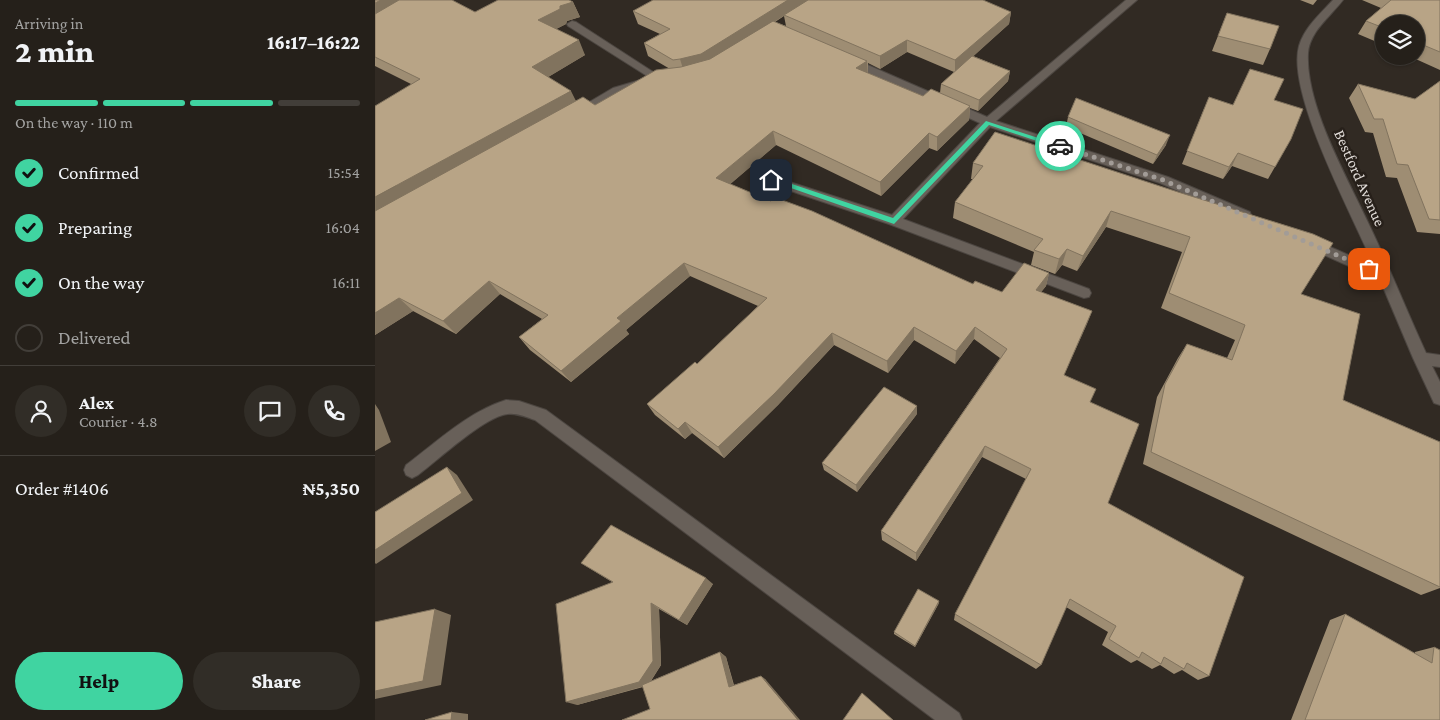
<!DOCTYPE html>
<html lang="en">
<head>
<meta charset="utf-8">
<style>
	:root { --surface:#25201a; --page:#312d27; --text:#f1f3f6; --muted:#a3a3a2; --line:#423e39; --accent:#40d4a1 }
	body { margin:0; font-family:"Crimson Pro",serif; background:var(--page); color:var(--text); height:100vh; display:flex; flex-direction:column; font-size:19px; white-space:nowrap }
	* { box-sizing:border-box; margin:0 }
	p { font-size:16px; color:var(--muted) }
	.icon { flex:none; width:28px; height:28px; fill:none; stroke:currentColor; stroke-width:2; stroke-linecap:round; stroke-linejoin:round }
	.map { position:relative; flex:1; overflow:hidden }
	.sheet { display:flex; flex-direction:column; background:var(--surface); width:375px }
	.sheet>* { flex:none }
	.buttons { position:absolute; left:1000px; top:15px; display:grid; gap:10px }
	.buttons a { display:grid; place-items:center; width:50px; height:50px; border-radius:50%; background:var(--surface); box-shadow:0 1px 4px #0004,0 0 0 1px var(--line); font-size:25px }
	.pin { position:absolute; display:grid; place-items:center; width:42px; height:42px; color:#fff; margin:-21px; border-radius:10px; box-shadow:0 2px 8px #0006 }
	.courier { position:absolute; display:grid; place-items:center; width:50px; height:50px; margin:-25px; border:4px solid #40d4a1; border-radius:50%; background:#fff; color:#222; box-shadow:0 1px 6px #0007 }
	.headline em { font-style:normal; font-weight:800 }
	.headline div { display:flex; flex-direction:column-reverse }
	.headline { display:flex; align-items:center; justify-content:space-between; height:85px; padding:0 15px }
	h1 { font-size:32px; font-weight:800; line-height:38px }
	.bar { display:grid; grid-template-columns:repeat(4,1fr); gap:8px 5px; align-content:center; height:60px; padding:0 15px }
	.bar i { height:6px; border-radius:4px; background:var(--line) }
	.bar .selected { background:var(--accent) }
	.bar p { grid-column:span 4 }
	.line { display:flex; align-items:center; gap:12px; padding:0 15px; border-top:1px solid var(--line) }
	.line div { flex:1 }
	.round { display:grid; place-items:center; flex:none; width:52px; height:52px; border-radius:26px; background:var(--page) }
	ol { padding:0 15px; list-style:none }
	li { display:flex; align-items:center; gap:15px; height:55px }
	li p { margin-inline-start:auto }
	li .icon { padding:5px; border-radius:50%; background:var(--accent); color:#111; stroke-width:4 }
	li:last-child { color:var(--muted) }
	li i { width:28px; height:28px; border:2px solid var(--line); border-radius:50% }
	.button { display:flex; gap:10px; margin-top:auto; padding:10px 15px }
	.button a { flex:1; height:58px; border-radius:30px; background:var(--accent); color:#111; font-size:20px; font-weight:800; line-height:58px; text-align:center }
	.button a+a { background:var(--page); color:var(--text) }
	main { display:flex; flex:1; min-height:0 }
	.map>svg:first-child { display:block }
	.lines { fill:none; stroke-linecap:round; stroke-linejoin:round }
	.minor-casing { stroke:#4c4641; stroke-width:2 }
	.minor { fill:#686059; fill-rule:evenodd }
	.wall { fill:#9e8d73; fill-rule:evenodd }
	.shaded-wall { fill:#81735e }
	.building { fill:#b8a486; stroke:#81735e }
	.route { fill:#40d4a1 }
	.done { stroke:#a29c97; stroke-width:5; stroke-dasharray:0 9 }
	.labels { text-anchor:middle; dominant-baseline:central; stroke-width:5; stroke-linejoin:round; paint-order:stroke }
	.street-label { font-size:16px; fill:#dfdad6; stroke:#27201a }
</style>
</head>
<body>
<main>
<section class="sheet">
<div class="headline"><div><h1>2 min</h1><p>Arriving in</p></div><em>16:17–16:22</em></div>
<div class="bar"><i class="selected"></i><i class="selected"></i><i class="selected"></i><i></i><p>On the way · 110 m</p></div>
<ol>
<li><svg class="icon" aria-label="check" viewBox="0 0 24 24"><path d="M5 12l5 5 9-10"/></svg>Confirmed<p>15:54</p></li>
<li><svg class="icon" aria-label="check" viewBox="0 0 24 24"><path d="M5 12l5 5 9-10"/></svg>Preparing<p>16:04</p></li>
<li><svg class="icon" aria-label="check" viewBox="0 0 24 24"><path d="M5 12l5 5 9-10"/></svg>On the way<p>16:11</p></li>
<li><i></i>Delivered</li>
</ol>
<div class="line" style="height:90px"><a class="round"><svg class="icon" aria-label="person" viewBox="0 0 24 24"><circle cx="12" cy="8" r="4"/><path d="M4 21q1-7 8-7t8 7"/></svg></a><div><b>Alex</b><p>Courier · 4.8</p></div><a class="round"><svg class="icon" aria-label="chat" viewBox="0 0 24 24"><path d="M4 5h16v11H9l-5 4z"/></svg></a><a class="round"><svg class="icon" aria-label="phone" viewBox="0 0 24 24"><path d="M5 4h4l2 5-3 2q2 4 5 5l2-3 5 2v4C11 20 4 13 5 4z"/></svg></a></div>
<div class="line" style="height:65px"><div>Order #1406</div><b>₦5,350</b></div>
<div class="button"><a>Help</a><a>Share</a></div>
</section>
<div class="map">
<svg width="1065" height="720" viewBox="0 0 1065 720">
	<rect width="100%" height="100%" fill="#312a23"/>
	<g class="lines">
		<defs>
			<path id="minor" d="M751,0H762L621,121L793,177L875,212L876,215L875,218H865L785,183L615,127L528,219L714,289L716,293L714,297L709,298L514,224L392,183L390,180L396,176L517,215L605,123L471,63L470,61L471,59H479L612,117Z
				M958,0H968C955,17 935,31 933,53C930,107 975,182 997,231C1016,271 1032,312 1051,353L1065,355V367L1057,366L1065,382V405L1059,403L1038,358L1005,280L929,246L927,243L929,240H939L999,266C979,218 911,94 924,46C929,28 945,14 958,0Z
				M197,21L201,22L289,79L288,81H280L193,26L192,24Z
				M272,78L276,79L277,81L276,83L246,92L204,117H196L194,114L238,88Z
				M131,400L144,401L171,410L584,713L587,720H560L160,420C151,417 142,413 133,414C110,416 63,460 43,475L37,478L31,475L29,470L31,465C63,441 93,412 131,400Z"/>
		</defs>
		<use href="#minor" class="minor-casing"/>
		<use href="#minor" class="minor"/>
	</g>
	<path class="wall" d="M0,0L100,12L198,2L205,17L192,21L191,24L181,29L210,55L173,77L201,101L220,105L295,69L273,56L269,43L285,34L263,24L258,11L636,12L634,24L598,56L635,71L633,81L603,111L595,108L594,120L562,151L554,148L506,196L401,145L355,184L598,284L627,292L674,273L671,286L666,292L717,311L689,375L715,402L733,503L834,676L823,680L807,670L799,674L785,665L777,669L762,660L756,663L727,645L733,632L691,607L666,665L661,669L579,620L580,614L651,479L607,457L541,561L507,540L506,531L625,358L599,339L580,364L539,340L513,373L459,345L403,405L349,458L317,433L310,439L280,415L272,404L322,364L383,306L315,276L251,330L254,334L196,382L155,350L144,337L167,319L125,294L81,334L38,311L0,335L36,84L0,66ZM409,16L411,26L400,22ZM532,52L579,72L566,84L565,93L548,96L493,73V63L505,69Z
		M925,0H942L938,5Z
		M987,0H1065V70L1034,56H1041V24H1009V45L983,34L991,21L1006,8Z
		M852,13L895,49L888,65L837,51Z
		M1065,81V234L1042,232L1022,178L1011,177L998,133L990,132L974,98L983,84L1040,99Z
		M899,100L916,139L893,179L857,166L848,179L807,164L829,109L858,105Z
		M693,117L791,145L778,164L691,127Z
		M620,132L926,294L968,400L1065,442V588L1046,595L768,464L782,397L803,358L812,344L852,358L860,340L786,308L807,252L731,227L702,271L687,265L680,274L656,265L659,252L578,218L580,202L598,179H596L598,163Z
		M542,414L482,492L449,470L447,463Z
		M206,563L338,584L312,625L284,609L286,665L276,681L345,652L351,657L359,685L386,676L391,680L275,709L268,687L202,705L237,582Z
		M564,603L540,647L519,634V632Z
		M970,614L1040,654V652L1059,647L1065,720H916L955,620Z"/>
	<path class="shaded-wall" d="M6,0H40L0,24V3Z
		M413,0H434L329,66L309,72L305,59Z
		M198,2L205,17L192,21L191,24L170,35L163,20L185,6Z
		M636,12L634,24L580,73V60Z
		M204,40L210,55L165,82L157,67Z
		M532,40V52L505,69V56Z
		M492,61L493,76L481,68Z
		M635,71L633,81L603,111L604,100Z
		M196,91L203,105L0,218V197Z
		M595,106L594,120L562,151V137Z
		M398,131L401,145L345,193L341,178Z
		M554,133V148L506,196L505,182Z
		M795,135L791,145L778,164L782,155Z
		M863,153L857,166L848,179L854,167Z
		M736,211L731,227L702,271L708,256Z
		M692,249L687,265L680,274L684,259Z
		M309,263L315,276L251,330L254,334L196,382L186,371L242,318Z
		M674,273L671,286L657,304L661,290Z
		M114,281L125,294L81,334L68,321Z
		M24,298L38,311L0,335V313Z
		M717,311L712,324L684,386L689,375Z
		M539,327V340L513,373L512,361Z
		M600,327L599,339L580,364L581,351Z
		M457,333L459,345L403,405L349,458L343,447Z
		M0,404L4,410L16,442L0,451Z
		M542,406V414L482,492L481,485Z
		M310,422L317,433L310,439L303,429Z
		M610,446L607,457L541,561V553Z
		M72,467L82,475L98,500L1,564L0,563V550Z
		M331,578L338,584L312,625L304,620Z
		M564,601V603L540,647V646Z
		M276,603L284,609L286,665L273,685L202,705L191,702Z
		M60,609L76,615L66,685L0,699V691Z
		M345,652L351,657L360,691L354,687Z
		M386,676L391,680L425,720H423Z
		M77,712L93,714V720H76Z"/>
	<path class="building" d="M0,0H6L0,3Z
		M24,0H77L100,12L123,0H194L198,2L185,6V9L163,20L204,40L157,67L196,91L0,197V106L45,79L0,57V14Z
		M278,0H413L326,54L305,59L298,60L269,43L295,29L258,11Z
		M433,0H608L636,12L580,60L532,40L505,56L409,15Z
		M1016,0H1065V52L1041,42V24H1009V28L991,21Z
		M852,13L904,26L895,49L843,36Z
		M398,21L492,61L481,68L548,96L556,89L595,106L562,137L554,133L505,182L398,131L341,178L396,201L399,197L437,211L598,284L600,281L627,292L649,263L674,273L661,290L717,311L689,375L721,389L715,402L764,424L733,503L869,577L834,676L812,663L809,669L789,657L786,664L767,652L764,658L734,639L741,626L695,599L666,665L580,614L656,469L610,446L541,553L506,531L632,349L600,327L581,351L539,327L512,361L457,333L399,394L343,447L310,422L303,429L272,404L320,362L322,364L392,298L309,263L242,318L246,321L186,371L144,337L173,315L114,281L68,321L24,298L0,313V211L208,97L220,105L281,70L306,67L335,59Z
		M597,56L635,71L604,100L566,84Z
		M875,69L909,79L899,100L928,109L916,139L900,167L863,153L854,167L812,151L834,97L858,105Z
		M1065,81V220L1054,219L1033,165L1022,164L1008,119H999L983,84L1040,99Z
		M701,98L795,135L782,155L693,117Z
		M620,132L803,192L938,234L958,243L926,294L985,314L968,400L1065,442V587L776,452L790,384L812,344L857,360L870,325L794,293L815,237L736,211L708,256L692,249L684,259L659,250L668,239L580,202L608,166L598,163Z
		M509,387L542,406L481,485L447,463Z
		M72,467L87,493L0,550V512Z
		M236,525L331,578L304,620L276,603L278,661L264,682L191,702L181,604L238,582L206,563Z
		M543,589L564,601L540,646L519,632Z
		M60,609L48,681L0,691V622Z
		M970,614L1057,663L1059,647L1065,650V720H930Z
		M345,652L354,687L386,676L423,720H247L275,709L267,685Z
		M487,693L518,720H468Z
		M77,712L76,720H50Z"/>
	<path class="route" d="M611,121L688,146L683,148L614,125L519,224L393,180L399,178L518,218Z"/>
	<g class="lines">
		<path class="done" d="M685,146L788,180L994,269"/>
	</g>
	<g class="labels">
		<g class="street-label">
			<text transform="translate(985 178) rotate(66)">Bestford Avenue</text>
		</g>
	</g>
</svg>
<div class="buttons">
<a><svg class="icon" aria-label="layers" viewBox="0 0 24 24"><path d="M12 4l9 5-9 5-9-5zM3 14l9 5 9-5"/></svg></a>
</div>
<div class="pin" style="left:994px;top:269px;background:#ea580c"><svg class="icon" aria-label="bag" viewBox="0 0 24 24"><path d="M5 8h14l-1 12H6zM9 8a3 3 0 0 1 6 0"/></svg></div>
<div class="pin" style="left:396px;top:180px;background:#1f2937"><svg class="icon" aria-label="home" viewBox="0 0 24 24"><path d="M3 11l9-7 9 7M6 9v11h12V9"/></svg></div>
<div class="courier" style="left:685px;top:146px"><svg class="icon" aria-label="car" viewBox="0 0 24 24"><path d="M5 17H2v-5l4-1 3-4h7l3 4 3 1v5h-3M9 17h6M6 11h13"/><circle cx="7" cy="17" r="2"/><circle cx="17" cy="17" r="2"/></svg></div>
</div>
</main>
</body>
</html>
